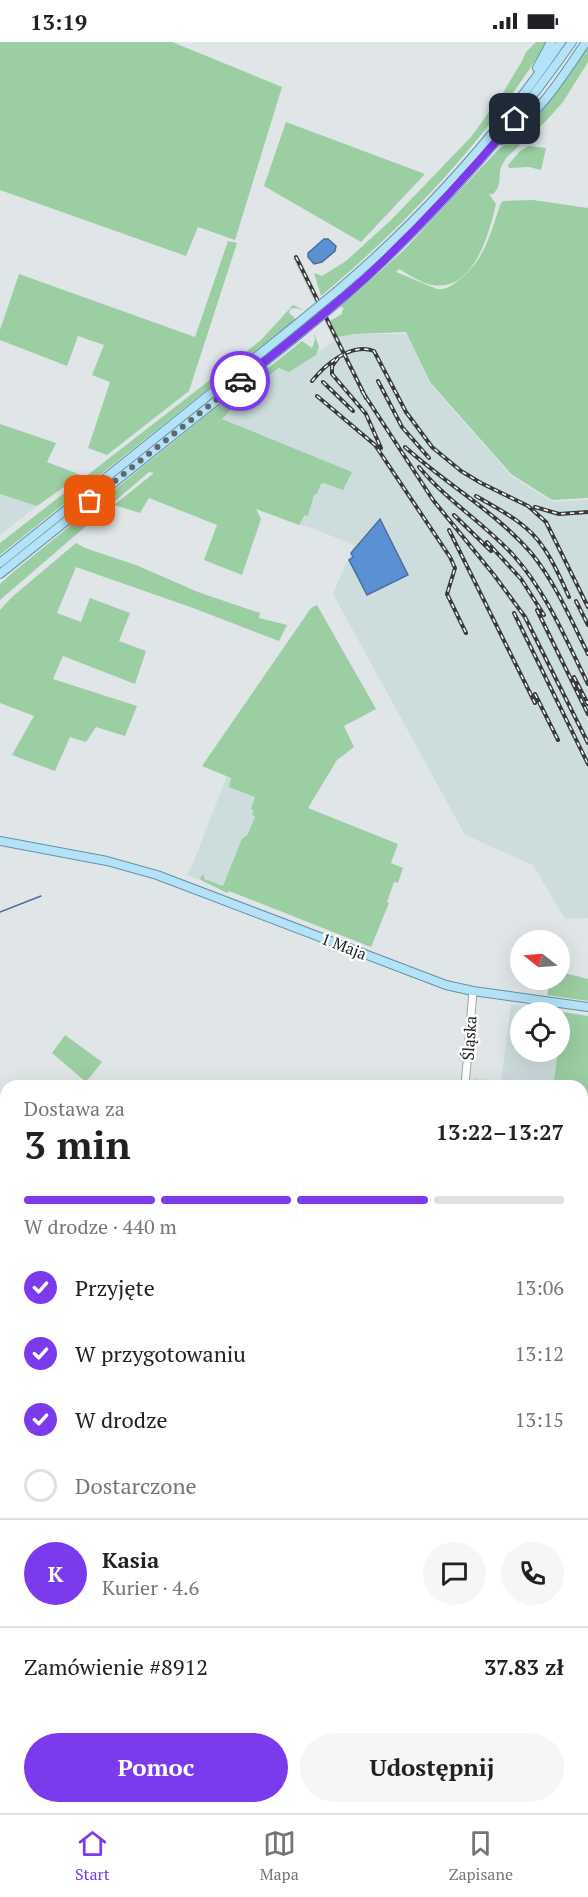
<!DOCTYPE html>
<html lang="pl">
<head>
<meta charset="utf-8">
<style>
	:root { --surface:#fff; --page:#f6f6f6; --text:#202124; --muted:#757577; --line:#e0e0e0; --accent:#7c3aed }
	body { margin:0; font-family:"PT Serif",serif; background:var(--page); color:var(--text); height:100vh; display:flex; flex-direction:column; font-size:22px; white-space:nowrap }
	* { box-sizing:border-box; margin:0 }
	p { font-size:20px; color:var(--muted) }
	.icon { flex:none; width:33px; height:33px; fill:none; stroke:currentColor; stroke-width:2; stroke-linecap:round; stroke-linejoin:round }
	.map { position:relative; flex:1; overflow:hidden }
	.details { position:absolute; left:0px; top:1038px; width:588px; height:734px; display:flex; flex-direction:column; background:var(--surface); border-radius:18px 18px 0 0; box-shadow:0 6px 24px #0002 }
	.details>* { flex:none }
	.needle { width:39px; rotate:287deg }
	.buttons { position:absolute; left:510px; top:888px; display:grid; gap:12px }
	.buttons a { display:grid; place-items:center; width:60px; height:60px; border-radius:50%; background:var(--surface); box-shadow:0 6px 24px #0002; font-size:30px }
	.pin { position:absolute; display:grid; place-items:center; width:51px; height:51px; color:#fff; margin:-26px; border-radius:12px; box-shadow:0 3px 9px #0006 }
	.courier { position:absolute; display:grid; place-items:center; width:60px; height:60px; margin:-30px; border:4px solid #7c3aed; border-radius:50%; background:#fff; color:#222; box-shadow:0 2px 8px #0007 }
	.head em { font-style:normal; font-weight:800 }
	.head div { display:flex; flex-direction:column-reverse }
	.head { display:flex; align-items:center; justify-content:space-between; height:102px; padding:0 24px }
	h1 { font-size:39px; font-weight:800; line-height:45px }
	.bar { display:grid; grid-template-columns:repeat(4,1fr); gap:9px 6px; align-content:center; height:72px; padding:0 24px }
	.bar i { height:8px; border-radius:4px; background:var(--line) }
	.bar .on { background:var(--accent) }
	.bar p { grid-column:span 4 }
	.line { display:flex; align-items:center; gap:15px; padding:0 24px; border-top:2px solid var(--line) }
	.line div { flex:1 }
	.round { display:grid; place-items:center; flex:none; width:63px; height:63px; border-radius:32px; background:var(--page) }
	ol { padding:0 24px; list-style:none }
	li { display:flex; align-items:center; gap:18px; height:66px }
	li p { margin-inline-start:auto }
	li .icon { padding:6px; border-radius:50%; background:var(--accent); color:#fff; stroke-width:4 }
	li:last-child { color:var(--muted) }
	li i { width:33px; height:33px; border:3px solid var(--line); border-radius:50% }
	.action { display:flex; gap:12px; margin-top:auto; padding:12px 24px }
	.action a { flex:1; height:69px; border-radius:36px; background:var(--accent); color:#fff; font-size:24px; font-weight:800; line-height:69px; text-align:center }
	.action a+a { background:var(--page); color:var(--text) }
	.status { display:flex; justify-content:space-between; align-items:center; height:42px; padding:0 30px; background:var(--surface); direction:ltr }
	.status svg { height:16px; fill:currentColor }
	.tabs { display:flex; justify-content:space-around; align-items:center; height:84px; border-top:2px solid var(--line); background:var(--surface); font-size:16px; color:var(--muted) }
	.tabs a { display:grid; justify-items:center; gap:3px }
	.tabs .on { color:var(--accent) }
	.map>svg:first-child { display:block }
	.built { fill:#cddcdd }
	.green { fill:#9bcea2 }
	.water { fill:#5b90d3; stroke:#4a6f9e; stroke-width:1.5 }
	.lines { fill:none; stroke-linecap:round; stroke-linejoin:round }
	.stream { stroke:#4a6f9e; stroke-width:1.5 }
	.minor-casing { stroke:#a0a6a7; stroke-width:9 }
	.major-casing { stroke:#6093a9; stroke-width:10 }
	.minor { stroke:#fff; stroke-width:7 }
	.major { stroke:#b4e2f7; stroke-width:8 }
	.rail-casing { stroke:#383a3a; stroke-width:4 }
	.rail { stroke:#fff; stroke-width:1.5; stroke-dasharray:4.5; stroke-linecap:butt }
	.major-bridge-casing { stroke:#6093a9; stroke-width:10; stroke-linecap:butt }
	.major-bridge { stroke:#b4e2f7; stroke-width:8 }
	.done { stroke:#646768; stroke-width:6; stroke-dasharray:0 10.8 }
	.route { stroke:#7c3aed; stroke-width:8 }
	.labels { text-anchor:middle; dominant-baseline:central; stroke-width:4.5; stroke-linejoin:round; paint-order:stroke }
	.street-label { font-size:16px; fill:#212323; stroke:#fff }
</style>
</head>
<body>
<div class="status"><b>13:19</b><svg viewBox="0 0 49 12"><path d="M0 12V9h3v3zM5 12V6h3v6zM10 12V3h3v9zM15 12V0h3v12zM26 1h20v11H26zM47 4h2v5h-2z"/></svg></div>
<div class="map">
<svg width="588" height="1771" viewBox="0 0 588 1771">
	<rect width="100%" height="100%" fill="#e0e6e7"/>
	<path class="built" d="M298,214L338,295L354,292H407L429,340L511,434L552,460L588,458V876L565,877L533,823L465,793L333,552L354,503L312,486L299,483L306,472L308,473L314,453L317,452L321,442L352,430L222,377L250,348L280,326L290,329L334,299L294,219L293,216Z
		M0,452L37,464L0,493Z
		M227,734L270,751L228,849L187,833L193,821Z
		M511,962L563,970L560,998V970H520V1010H558L553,1044H473L474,1036L501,1040Z
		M0,1247L6,1253V1657L0,1632Z
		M32,1766H174L175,1768L191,1766H215L216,1771H33Z"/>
	<path class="green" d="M0,0H172L282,45L235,198L198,185L186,214L0,148Z
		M536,0H547C487,97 407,182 321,254L314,231L322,234L346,219L390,179L471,95L504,49L522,19L526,10Z
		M588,3V20L563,60L546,79L507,115C504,119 501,124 500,129C499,137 501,145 493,152H489L496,162C489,192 473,254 428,242C418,239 408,232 399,227L396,230L437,247C445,248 449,245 455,241C483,222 490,194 500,163L503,159L533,158L588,166V456L552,458L511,432L430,340L406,290L354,292L338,295L330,279L342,272V269L344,267L341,264L404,208L496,110L542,69Z
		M286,80L425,132L361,200L264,144Z
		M529,104L546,106L541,128L529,125L509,126L508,123L520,109Z
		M228,199L237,201L189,349L107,413L88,406L110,340L92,333L104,303L78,294L67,324L0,298V288L19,232L195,295Z
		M293,263L304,268L295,266L290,267L289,271L295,276L294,278L0,513V501L242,313L261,298Z
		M314,291L319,305L316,313L289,330L279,326L250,348L222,377L352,430L343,448L324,441L321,442L317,452L314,453L308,474L305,473L299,483L256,467L261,477L242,533L204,518L217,483L149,456L140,471L114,463L154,431L149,430L0,558V542L12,531L267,324L268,326L302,299L312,306L315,298Z
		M0,382L56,401L47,420L81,433L37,464L0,452Z
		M76,501L85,506L136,523L198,550L260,571L259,576L287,583L279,599L193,566L76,525L57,571L81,580L90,556L130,571L119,599L146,609L135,642L63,614L53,637L137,664L125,694L96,685L86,700L70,695L55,729L12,713L34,674L0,661V568L12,555Z
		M317,563L376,667L344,684L354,705L337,718L308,766L398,802L391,821L403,826L398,841L394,840L387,860L389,861L371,905L229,849L227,851L201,838L200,836L204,832V837L223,844L242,797L248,792L255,775L252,773L254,769L251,767L255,755L229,745L231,736L202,724L311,566Z
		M560,930L588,937V959L547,953L551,938H560Z
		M563,970L588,974V1123L582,1122V1044H553L558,1010H560Z
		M65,993L102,1020L86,1040L52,1011Z
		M0,1076L6,1081V1253L0,1247Z
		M582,1518H588V1710L582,1709Z
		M0,1642L6,1665V1766H32L33,1771H0Z
		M582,1758L588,1759V1771H476L482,1766H582Z
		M231,1766H380L378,1767L380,1771H232Z"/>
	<path class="water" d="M324,197H328L336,204L335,209L322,220L314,222L308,215V211Z
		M380,477L408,533L367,553L349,518L353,515L351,511Z"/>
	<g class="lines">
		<path class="stream" d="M0,870L41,854
			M582,1616L588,1615"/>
		<defs>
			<path id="minor" d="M465,1044L473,949
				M226,1766L228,1771
				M446,1766L449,1771"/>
			<path id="major" d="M537,26L551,0
				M501,98C539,73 561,37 586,0
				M337,249C422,177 498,92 561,0
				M338,260C426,183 505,96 572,0
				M0,521L297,282
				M0,532L297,294
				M0,799L107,819L157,833L446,943L473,949L588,965"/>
		</defs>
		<use href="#minor" class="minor-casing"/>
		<use href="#major" class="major-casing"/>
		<use href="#minor" class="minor"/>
		<use href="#major" class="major"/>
		<defs>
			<path id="rail" d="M296,215L366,356
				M338,316L332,324V332L366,372L381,406
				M312,339C325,323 351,300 374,309L406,370L432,405L461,429L481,441L528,464L546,480L588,565
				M378,339L402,385L429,416
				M323,340L353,369
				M362,349L433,458L494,533L525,575L588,701
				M317,354L375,403L450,515L455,526L447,552L466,591
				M405,405C446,442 496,470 532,512C556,542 571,578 588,612
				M419,425C447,459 485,482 514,514C547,551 566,598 588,642
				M476,454C498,467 521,478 537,497C551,514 560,535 569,555
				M535,465L559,472L588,470
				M454,473L491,509
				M449,488L535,661
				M487,500L521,537L544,573
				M576,559L588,583
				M537,568L588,672
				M514,571L588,722
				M574,635L588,662
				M535,652L558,698
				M582,1246L588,1243
				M0,1577L6,1602
				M46,1766L47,1771
				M211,1766L213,1771"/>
		</defs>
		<use href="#rail" class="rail-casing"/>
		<use href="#rail" class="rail"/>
		<defs>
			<path id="major-bridge" d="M297,282L337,249
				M297,294L338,260"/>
		</defs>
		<use href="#major-bridge" class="major-bridge-casing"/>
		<use href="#major-bridge" class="major-bridge"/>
	</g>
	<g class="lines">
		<path class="done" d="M90,459L240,339"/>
		<path class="route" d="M240,339C282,306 324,273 364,237C418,187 468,133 515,77"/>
	</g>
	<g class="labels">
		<g class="street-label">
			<text transform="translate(344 904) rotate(21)">1 Maja</text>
			<text transform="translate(469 996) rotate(-86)">Śląska</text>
		</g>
	</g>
</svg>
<div class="buttons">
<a><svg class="needle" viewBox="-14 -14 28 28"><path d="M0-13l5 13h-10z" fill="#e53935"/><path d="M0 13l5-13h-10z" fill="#757577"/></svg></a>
<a><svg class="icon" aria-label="locate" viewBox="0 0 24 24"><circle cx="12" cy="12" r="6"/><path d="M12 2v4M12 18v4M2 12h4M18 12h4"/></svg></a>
</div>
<div class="pin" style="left:90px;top:459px;background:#ea580c"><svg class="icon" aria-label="bag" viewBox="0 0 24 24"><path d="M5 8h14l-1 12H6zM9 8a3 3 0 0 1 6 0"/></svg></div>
<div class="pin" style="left:515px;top:77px;background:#1f2937"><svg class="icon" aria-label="home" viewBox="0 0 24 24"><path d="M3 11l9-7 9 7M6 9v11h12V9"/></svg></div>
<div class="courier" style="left:240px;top:339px"><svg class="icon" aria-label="car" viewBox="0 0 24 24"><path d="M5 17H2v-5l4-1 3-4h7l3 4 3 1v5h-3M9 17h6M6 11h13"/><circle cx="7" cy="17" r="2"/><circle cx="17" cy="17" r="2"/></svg></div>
<section class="details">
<div class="head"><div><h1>3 min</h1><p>Dostawa za</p></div><em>13:22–13:27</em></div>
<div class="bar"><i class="on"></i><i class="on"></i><i class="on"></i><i></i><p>W drodze · 440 m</p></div>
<ol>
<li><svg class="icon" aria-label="check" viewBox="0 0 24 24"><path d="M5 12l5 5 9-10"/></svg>Przyjęte<p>13:06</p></li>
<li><svg class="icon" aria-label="check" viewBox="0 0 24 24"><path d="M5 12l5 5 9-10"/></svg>W przygotowaniu<p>13:12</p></li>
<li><svg class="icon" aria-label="check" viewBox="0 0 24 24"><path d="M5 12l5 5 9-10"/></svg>W drodze<p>13:15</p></li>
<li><i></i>Dostarczone</li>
</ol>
<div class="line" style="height:108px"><b class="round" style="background:var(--accent);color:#fff">K</b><div><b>Kasia</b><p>Kurier · 4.6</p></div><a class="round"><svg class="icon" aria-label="chat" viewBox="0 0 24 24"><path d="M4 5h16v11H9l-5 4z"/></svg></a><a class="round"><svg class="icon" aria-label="phone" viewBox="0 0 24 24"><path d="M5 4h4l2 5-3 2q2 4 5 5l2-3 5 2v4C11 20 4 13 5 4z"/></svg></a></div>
<div class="line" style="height:78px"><div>Zamówienie #8912</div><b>37.83 zł</b></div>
<div class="action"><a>Pomoc</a><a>Udostępnij</a></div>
</section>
</div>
<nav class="tabs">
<a class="on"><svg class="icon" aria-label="home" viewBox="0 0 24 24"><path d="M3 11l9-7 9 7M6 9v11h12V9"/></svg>Start</a>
<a><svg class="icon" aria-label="map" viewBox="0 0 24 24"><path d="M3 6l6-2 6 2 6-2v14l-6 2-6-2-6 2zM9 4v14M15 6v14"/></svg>Mapa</a>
<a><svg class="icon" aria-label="saved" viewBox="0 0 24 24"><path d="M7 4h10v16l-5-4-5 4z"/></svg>Zapisane</a>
</nav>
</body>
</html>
